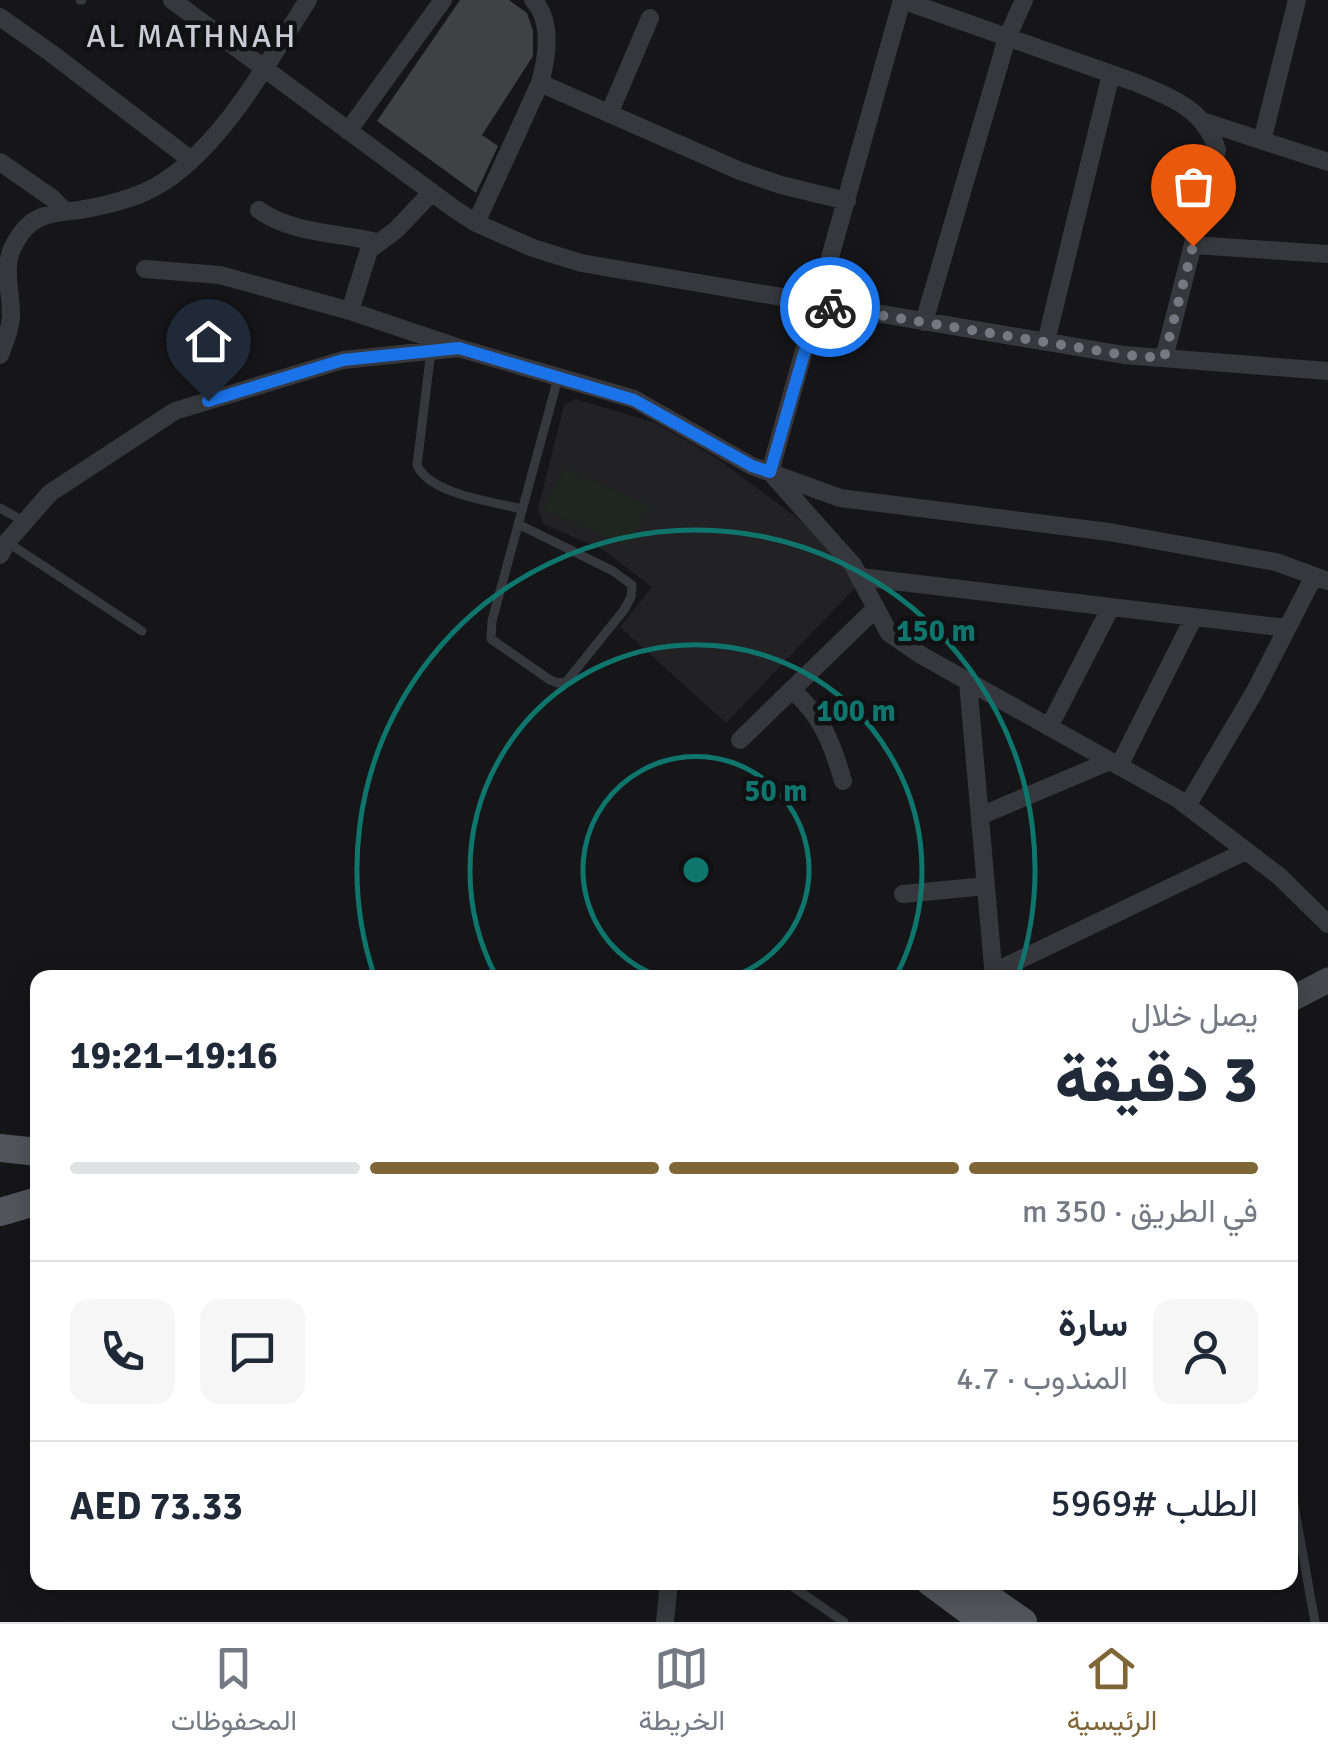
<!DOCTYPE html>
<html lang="ar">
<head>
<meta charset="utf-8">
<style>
	:root { --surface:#fff; --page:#f6f6f7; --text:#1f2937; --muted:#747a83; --line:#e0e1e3; --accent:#7e6636 }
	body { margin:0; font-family:Signika,Vazirmatn,sans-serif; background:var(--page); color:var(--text); direction:rtl; height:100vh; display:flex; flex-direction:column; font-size:38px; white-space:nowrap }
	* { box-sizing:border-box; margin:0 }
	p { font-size:32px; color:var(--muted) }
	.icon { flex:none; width:55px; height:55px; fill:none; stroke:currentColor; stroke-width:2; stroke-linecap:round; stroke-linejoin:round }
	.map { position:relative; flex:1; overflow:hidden; direction:ltr }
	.sheet { position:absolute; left:30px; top:970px; width:1268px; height:620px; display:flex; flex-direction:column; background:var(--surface); border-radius:20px; box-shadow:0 5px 25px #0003; direction:rtl }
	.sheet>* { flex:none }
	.pin { position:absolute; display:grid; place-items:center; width:85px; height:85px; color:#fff; margin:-102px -42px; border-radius:50% 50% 50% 0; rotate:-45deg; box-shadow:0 0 10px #0007 }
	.pin .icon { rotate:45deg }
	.courier { position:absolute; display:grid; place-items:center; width:100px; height:100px; margin:-50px; border:8px solid #1a73e8; border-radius:50%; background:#fff; color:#222; box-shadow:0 2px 12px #0007 }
	.overview em { font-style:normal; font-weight:800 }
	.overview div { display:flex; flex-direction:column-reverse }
	.overview { display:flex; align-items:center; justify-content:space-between; height:170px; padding:0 40px }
	h1 { font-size:65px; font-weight:800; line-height:75px }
	.bar { display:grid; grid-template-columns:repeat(4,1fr); gap:15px 10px; align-content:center; height:120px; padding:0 40px }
	.bar i { height:12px; border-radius:8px; background:var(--line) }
	.bar .current { background:var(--accent) }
	.bar p { grid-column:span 4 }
	.line { display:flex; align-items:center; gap:25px; padding:0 40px; border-top:2px solid var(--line) }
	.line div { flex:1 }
	.round { display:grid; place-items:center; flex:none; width:105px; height:105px; border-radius:20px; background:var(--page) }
	.dock { display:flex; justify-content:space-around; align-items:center; height:140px; border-top:2px solid var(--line); background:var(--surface); font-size:28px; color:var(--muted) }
	.dock a { display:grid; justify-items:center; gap:5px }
	.dock .current { color:var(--accent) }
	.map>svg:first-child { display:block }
	.built { fill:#222225 }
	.green { fill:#1e261f }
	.building { fill:#404145 }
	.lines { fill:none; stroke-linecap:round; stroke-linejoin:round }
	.lane { stroke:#37383d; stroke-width:9 }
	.street { stroke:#37383d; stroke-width:18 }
	.secondary { stroke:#45474d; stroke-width:25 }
	.primary { stroke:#53555c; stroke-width:28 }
	.done { stroke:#757880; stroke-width:10; stroke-dasharray:0 18 }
	.route { stroke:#1a73e8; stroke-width:12 }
	.ring { fill:none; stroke:#0f766e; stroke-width:5 }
	.labels { text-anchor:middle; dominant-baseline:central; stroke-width:9; stroke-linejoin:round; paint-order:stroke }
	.neighbourhood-label { font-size:32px; letter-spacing:2.5px; fill:#c9ccd4; stroke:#111113 }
	.centre { fill:#0f766e; stroke:#111113; stroke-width:5 }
	.ring-label { font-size:30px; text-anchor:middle; font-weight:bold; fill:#0f766e; stroke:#111113; stroke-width:9; stroke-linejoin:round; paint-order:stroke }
</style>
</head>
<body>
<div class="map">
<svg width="1328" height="1622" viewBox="0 0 1328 1622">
	<rect width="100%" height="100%" fill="#161618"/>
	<path class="built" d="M575,399L656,423L718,459L804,523L849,572L855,588L726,723L620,627L652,587L602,549L543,524L538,508L564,405Z"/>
	<path class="green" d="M565,468L651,506L628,547L543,509Z"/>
	<path class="building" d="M460,0H509L527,13L533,31V56L482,135L498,146L476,193L377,121Z"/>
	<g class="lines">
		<path class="lane" d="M80,0H82
			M431,351L417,465C429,494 494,502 522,509
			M0,508L25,522
			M518,524L613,571L632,585L631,597L624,610L566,682L558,683L550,680L491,639L492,621L558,378
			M7,542L142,631
			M1290,1483L1315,1622
			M786,1582L844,1622"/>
		<path class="street" d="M172,0L453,208L476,223L533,248L581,263L1124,355L1328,371
			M902,0L770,472L853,565L889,633L921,655L1178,799L1279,876L1328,924
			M902,0L1134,82C1171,97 1205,109 1217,150L1164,358
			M0,17L51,53L191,160
			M540,83L740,171L781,185L847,201
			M609,114L650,18
			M1205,122L1328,162
			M348,131L443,0
			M1262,141L1297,0
			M0,162L52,198L65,211
			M259,210C290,233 338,233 377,242
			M476,223L540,83C547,58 553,21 533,0
			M1193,245L1328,254
			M145,269L220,275L350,311L454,346
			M350,311L369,250L396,230L432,192
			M924,322L1007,38L1024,0
			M1046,342L1111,74
			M0,355C4,343 10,331 11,318C12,293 1,266 15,243C31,213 50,214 79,210C103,206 131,200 153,188C218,154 269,60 308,0
			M0,555L7,542L50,493L175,411L343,360L459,348L634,399L752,466L840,498L1109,532L1276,562L1328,581
			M860,577L1287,628
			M968,682L994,978
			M792,690C822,716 832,743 843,781
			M1049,727L1111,607
			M740,740L875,609
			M1119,766L1194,617
			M1187,806L1255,691L1314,576
			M980,816L1110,761
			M903,894L986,886
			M994,972L1246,851
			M665,1622L669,1582"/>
		<path class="secondary" d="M1290,1000L1328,980"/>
		<path class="primary" d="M0,1148L38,1152
			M0,1212L38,1201
			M930,1582L984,1622
			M966,1582L1023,1622"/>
	</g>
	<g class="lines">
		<path class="done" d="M830,307L1124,355L1164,358L1193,246"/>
		<path class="route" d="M208,401L343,360L459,348L634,400L752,466L770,472L818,305L830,307"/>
	</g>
	<g class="ring">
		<path d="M661 977A113 113 0 1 1 731 977"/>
		<path d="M496 976A226 226 0 1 1 896 976"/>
		<path d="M374 975A339 339 0 1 1 1018 975"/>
	</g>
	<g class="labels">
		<g class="neighbourhood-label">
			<text x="192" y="36">AL MATHNAH</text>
		</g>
	</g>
	<circle cx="696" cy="870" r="15" class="centre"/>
	<g class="ring-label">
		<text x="936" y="641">150 m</text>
		<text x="856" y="721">100 m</text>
		<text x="776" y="801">50 m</text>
	</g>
</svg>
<div class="pin" style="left:1193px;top:246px;background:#ea580c"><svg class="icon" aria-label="bag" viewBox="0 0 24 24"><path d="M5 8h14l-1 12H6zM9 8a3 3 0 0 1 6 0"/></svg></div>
<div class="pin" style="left:208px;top:401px;background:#1f2937"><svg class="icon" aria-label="home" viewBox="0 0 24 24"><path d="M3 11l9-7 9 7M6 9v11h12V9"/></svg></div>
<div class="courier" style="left:830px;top:307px"><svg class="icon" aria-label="bike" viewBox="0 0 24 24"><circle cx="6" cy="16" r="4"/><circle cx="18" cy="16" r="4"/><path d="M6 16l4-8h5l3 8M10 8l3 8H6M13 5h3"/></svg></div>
<section class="sheet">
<div class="overview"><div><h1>3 دقيقة</h1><p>يصل خلال</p></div><em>19:16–19:21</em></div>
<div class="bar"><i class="current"></i><i class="current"></i><i class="current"></i><i></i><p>في الطريق · 350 m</p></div>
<div class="line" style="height:180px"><a class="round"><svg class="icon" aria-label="person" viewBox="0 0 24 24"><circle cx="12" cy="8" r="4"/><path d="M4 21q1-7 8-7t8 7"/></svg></a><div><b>سارة</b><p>المندوب · 4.7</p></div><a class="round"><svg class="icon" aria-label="chat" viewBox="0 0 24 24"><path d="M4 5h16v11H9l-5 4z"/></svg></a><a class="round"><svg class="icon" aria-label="phone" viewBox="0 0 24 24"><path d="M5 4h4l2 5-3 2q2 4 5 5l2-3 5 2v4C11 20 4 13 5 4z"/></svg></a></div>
<div class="line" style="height:130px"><div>الطلب #5969</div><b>AED 73.33</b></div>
</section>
</div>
<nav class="dock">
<a class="current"><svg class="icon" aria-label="home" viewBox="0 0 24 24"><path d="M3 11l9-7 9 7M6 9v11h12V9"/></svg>الرئيسية</a>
<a><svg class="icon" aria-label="map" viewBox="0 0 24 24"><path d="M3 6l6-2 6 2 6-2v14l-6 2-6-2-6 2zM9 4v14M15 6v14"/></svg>الخريطة</a>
<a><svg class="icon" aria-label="saved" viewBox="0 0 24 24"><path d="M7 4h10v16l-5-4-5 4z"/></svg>المحفوظات</a>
</nav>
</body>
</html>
